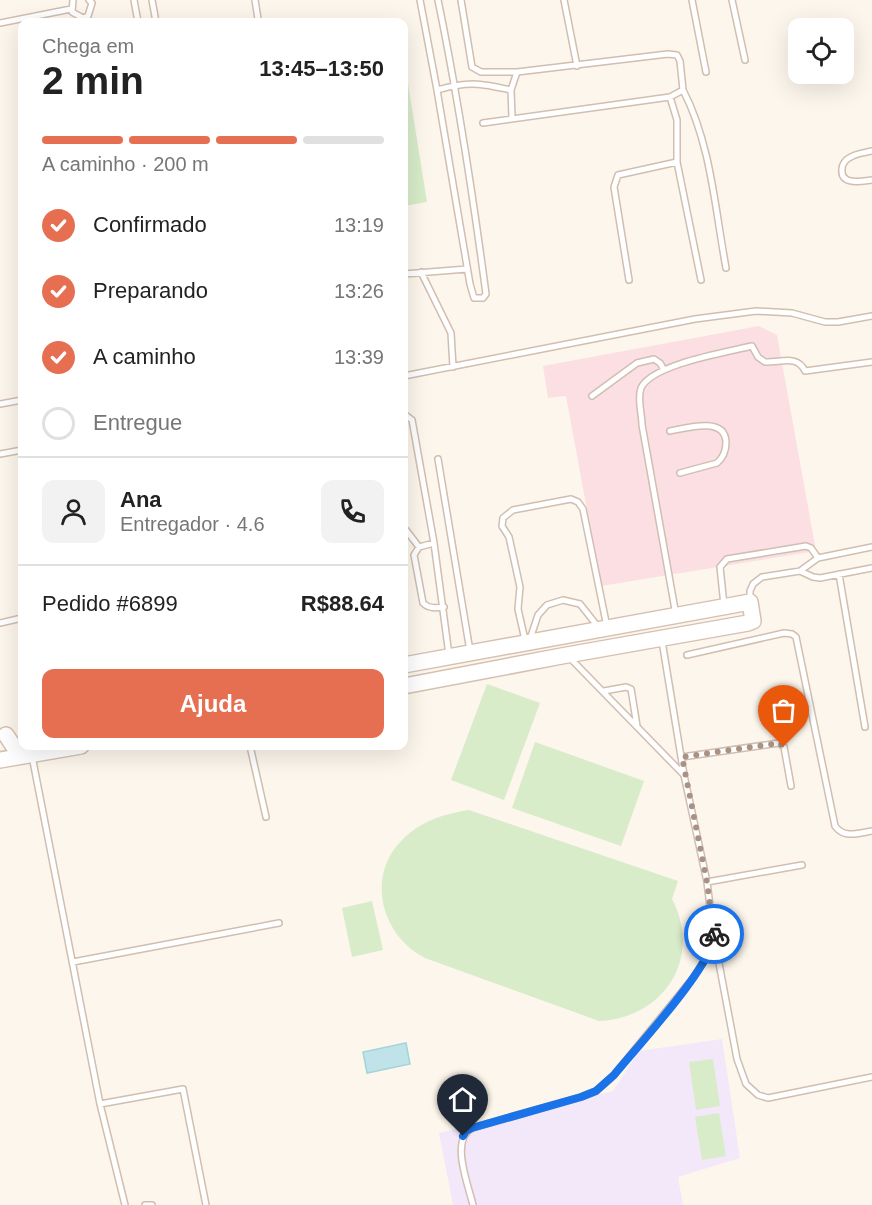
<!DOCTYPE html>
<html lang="pt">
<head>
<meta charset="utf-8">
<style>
	:root { --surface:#fff; --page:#f2f2f2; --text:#222; --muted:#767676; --line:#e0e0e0; --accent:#e76f51 }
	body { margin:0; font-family:Helvetica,sans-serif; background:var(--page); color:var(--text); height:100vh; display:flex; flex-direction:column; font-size:22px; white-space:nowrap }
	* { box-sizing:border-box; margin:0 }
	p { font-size:20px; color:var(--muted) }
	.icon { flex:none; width:33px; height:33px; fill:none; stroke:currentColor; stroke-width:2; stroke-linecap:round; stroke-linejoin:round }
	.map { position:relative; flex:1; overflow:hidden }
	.side { position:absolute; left:18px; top:18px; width:390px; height:732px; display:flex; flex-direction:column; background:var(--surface); border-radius:12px; box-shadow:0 6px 24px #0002 }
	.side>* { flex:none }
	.buttons { position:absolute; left:788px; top:18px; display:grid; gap:12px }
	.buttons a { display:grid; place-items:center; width:66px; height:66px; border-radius:12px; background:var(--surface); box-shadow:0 6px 24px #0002; font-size:30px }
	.pin { position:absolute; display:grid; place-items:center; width:51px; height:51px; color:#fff; margin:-62px -26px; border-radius:50% 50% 50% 0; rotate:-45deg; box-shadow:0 0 6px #0007 }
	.pin .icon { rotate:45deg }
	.courier { position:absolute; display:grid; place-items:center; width:60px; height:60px; margin:-30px; border:4px solid #1a73e8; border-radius:50%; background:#fff; color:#222; box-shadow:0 2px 8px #0007 }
	.head em { font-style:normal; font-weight:700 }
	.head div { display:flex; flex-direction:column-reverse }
	.head { display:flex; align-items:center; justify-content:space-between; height:102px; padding:0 24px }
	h1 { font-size:39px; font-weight:700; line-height:45px }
	.bar { display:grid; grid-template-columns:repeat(4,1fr); gap:9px 6px; align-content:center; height:72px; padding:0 24px }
	.bar i { height:8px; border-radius:4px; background:var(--line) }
	.bar .selected { background:var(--accent) }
	.bar p { grid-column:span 4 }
	.line { display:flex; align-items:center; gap:15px; padding:0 24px; border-top:2px solid var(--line) }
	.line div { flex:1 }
	.round { display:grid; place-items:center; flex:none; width:63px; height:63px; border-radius:12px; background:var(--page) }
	ol { padding:0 24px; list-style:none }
	li { display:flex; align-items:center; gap:18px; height:66px }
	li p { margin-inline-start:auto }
	li .icon { padding:6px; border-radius:50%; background:var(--accent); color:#fff; stroke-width:4 }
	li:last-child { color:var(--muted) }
	li i { width:33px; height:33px; border:3px solid var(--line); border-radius:50% }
	.cta { display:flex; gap:12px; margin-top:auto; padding:12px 24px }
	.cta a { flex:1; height:69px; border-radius:12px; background:var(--accent); color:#fff; font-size:24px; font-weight:700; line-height:69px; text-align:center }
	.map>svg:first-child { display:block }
	.education { fill:#f3e8fa }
	.medical { fill:#fbdfe3 }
	.green { fill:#d8ecc9 }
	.water { fill:#bfe3e8; stroke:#a5d3da; stroke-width:1.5 }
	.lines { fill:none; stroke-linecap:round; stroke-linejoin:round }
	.lane-casing { stroke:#d1beb0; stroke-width:8 }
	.secondary-casing { stroke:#d6c0b0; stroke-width:18 }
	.lane { stroke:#fff; stroke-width:5 }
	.secondary { stroke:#fff; stroke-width:15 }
	.done { stroke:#a89285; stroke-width:6; stroke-dasharray:0 10.8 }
	.route { stroke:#1a73e8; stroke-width:8 }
</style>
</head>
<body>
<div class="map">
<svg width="872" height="1205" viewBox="0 0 872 1205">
	<rect width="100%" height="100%" fill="#fdf6ec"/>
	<path class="education" d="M722,1039L740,1158L678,1177L683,1205H453L439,1133L613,1091L639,1051Z"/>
	<path class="medical" d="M759,326L777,335L816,551L601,586L566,396L548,398L543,366Z"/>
	<path class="green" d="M404,59L427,202L404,206Z
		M487,684L540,703L504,800L451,780Z
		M535,742L644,781L621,846L512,808Z
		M469,810L678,881L672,899C703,958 664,1018 599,1021L425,958C382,936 365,877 402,840C421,821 443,814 469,810Z
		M372,901L383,950L352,957L342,908Z
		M713,1059L720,1106L696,1110L689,1062Z
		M719,1113L726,1156L702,1160L695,1117Z"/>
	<path class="water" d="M406,1043L410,1064L367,1073L363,1052Z"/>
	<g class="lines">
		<defs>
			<path id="lane" d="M73,0L72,12L83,18L88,16L92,3L89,0
				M134,0L138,22
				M152,0L156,22
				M255,0L258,19
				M420,0L437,90L470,284L474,298H483L486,294C473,196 458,97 438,0
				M461,0L472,67L481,72H517
				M564,0L577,66
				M692,0L706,72
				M732,0L745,60
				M0,23L71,9
				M437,90C469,81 479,83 511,90
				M683,90C711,144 715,209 726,268
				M670,97L677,120V162L701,280
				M483,123L670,97L683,90L680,61L677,55L668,54L517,72L511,90L512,117
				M872,151C864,153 856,153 849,158C845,160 842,165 842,169C840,186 862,181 872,180
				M421,272L451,333L453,367
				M404,274L467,269
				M629,280L614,187L618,175L677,162
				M404,376L695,319L756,311L792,313L825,322H838L872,316
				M592,396L637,363L654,359L660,363L664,370
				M0,404L22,400
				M404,414L412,420L434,543L449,655
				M670,431C686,428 725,416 726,442C726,451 723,458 717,463L680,473
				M0,454L22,450
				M438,459L470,651
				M404,530H406L419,547
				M434,543L419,547L414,555L423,603C429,609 436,608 444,607
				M800,571L813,577L820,578L872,568
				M839,574L865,727
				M750,602V591L753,584L762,577L800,571L818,558L872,547
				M724,605L720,567L727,559L806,546L811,548L818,558
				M676,615L642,425C642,414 637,399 641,388C652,364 728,352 752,346L758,357L765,362C780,363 797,354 805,371L872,362
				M0,623L22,618
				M530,639L538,615L547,605L563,600L580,604L599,628
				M525,640L518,609L520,587L509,537L502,526L503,518L513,510L571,499L578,502L583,509L607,627
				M687,655L784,633L792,634L796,637L835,826C844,839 859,833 872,831
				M570,658L683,774
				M604,691L626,687L631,689L637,726
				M250,746L266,817
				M32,756L100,1104L125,1205
				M682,757L779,743L784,747L791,786
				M707,882L802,865
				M715,942L737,1059L746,1084L758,1095L768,1098L872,1077
				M73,962L279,923
				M100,1104L183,1089L206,1205
				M145,1205H152
				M473,1205C468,1184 450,1140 472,1128L581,1097L596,1091L614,1075L693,978L708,955L714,938L707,882L684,775L662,641"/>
			<path id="secondary" d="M404,665L750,602L753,621L748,623L567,655L404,686
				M6,735L20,756
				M0,760L81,746"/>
		</defs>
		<use href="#lane" class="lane-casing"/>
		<use href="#secondary" class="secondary-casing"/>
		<use href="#lane" class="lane"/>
		<use href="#secondary" class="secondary"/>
	</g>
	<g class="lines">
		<path class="done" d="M714,934L707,882L682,757L779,743L784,747"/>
		<path class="route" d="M463,1136L466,1131L472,1128L581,1097L596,1091L614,1075C635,1049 716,962 714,934"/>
	</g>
</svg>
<div class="buttons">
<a><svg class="icon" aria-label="locate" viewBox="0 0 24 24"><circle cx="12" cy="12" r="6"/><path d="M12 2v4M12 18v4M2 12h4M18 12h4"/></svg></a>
</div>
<div class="pin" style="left:784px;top:747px;background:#ea580c"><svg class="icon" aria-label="bag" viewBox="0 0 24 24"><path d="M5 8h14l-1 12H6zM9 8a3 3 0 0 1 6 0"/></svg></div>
<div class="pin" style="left:463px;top:1136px;background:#1f2937"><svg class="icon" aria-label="home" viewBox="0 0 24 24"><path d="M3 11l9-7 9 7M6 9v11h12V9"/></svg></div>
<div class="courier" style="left:714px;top:934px"><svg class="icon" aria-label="bike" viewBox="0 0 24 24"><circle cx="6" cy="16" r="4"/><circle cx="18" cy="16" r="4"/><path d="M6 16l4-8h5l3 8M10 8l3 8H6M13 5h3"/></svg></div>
<section class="side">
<div class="head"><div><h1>2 min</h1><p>Chega em</p></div><em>13:45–13:50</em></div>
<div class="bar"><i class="selected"></i><i class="selected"></i><i class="selected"></i><i></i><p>A caminho · 200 m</p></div>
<ol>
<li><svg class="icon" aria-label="check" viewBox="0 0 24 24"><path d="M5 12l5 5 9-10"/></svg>Confirmado<p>13:19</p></li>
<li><svg class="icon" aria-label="check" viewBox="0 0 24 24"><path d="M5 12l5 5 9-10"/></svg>Preparando<p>13:26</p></li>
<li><svg class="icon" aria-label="check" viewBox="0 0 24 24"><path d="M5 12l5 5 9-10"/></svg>A caminho<p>13:39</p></li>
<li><i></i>Entregue</li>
</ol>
<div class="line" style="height:108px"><a class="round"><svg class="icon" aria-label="person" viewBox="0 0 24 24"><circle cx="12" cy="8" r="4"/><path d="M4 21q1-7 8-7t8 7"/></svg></a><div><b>Ana</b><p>Entregador · 4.6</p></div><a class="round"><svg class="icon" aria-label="phone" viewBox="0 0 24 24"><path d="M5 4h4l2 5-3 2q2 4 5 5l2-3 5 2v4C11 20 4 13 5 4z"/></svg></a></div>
<div class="line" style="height:78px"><div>Pedido #6899</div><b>R$88.64</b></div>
<div class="cta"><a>Ajuda</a></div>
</section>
</div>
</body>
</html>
